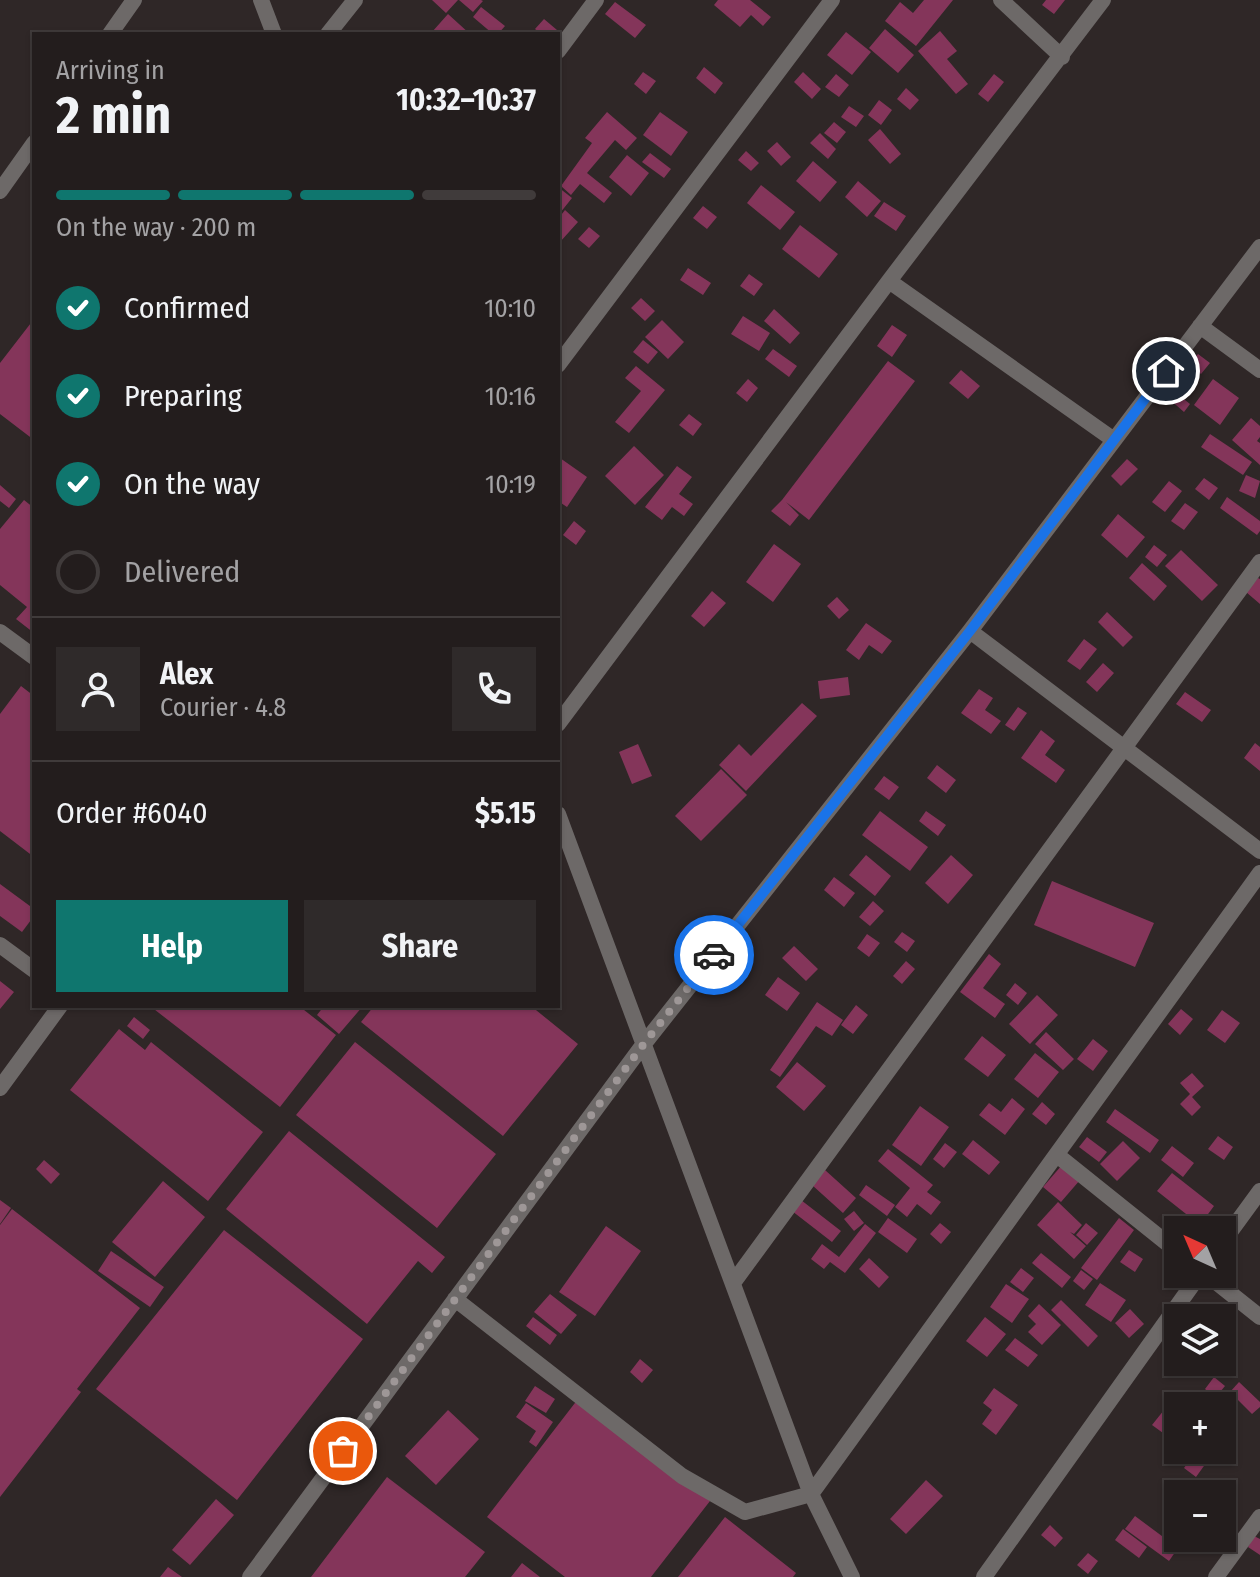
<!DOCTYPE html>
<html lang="en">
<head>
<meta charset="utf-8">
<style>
	:root { --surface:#231d1d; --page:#2f2a2a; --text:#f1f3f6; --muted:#a3a2a4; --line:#403b3b; --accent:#0f766e }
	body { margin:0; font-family:"Fira Sans Condensed",sans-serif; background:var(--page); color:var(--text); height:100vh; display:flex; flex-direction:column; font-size:30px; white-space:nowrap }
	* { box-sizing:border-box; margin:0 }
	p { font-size:26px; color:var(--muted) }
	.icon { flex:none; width:44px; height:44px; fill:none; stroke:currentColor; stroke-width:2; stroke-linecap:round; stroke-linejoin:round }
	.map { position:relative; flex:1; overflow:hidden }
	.side { position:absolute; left:32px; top:32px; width:528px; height:976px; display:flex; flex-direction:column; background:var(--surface); border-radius:0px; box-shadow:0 2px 6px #0004,0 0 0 2px var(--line) }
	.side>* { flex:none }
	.needle { width:52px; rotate:316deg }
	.buttons { position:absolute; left:1164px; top:1216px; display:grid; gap:16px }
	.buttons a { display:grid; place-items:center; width:72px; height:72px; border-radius:0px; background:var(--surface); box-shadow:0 2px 6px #0004,0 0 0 2px var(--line); font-size:40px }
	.pin { position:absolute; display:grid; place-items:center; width:68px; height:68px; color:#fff; margin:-34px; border:4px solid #fff; border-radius:50%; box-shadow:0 2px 8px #0007 }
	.courier { position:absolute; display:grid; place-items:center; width:80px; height:80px; margin:-40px; border:6px solid #1a73e8; border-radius:50%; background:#fff; color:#222; box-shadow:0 2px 10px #0007 }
	.overview em { font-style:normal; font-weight:700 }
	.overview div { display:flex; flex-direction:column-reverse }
	.overview { display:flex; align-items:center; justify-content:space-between; height:136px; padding:0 24px }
	h1 { font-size:52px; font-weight:700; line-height:60px }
	.bar { display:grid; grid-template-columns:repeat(4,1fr); gap:12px 8px; align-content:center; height:96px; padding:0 24px }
	.bar i { height:10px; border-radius:6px; background:var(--line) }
	.bar .active { background:var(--accent) }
	.bar p { grid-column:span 4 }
	.line { display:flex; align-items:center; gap:20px; padding:0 24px; border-top:2px solid var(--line) }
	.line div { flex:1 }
	.round { display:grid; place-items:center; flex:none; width:84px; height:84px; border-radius:0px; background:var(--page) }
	ol { padding:0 24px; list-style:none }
	li { display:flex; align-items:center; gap:24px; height:88px }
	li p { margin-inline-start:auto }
	li .icon { padding:8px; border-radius:50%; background:var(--accent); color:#fff; stroke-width:4 }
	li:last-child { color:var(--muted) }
	li i { width:44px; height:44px; border:4px solid var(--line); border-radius:50% }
	.action { display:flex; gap:16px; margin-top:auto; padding:16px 24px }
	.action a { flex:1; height:92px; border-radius:0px; background:var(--accent); color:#fff; font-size:32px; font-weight:700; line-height:92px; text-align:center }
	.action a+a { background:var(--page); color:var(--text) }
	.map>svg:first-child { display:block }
	.building { fill:#84355a }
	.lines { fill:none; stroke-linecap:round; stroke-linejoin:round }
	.minor { stroke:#6d6968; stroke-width:16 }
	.done { stroke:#9e9797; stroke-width:8; stroke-dasharray:0 14.4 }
	.route { stroke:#1a73e8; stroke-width:10 }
</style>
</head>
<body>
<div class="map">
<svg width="1260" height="1577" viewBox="0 0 1260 1577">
	<rect width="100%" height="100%" fill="#2f2727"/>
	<path class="building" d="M432,0H458L446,13Z
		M459,0H481L483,1L473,12Z
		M718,0H750L771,17L763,26L751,15L740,27L714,5Z
		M924,0H953L916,46L885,21L900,2L913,13Z
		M1046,0H1065L1054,14L1042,5Z
		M615,2L646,25L635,38L605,14Z
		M481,7L505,26L498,34H493L473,17Z
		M448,14L470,34H435L432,32Z
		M544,19L557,30L554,34H541L535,29Z
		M885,29L914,55L898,73L869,48Z
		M940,31L957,51L947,59L968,84L956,94L918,51Z
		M846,32L871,52L852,75L827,55Z
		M704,67L723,83L715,94L696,78Z
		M643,72L656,81L646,94L634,84Z
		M803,72L821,89L812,99L794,82Z
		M836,74L849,85L839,97L825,87Z
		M994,74L1004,82L988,102L978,94Z
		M906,88L919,100L910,110L897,99Z
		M879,100L892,110L881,125L868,115Z
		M849,106L864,116L856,127L841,117Z
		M607,112L637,138L626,150L615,140L587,173L612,193L604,203L580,184L571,195L561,186L592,143L585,138Z
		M660,112L688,132L671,156L643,135Z
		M834,122L846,132L837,143L824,133Z
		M880,129L901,154L890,164L868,140Z
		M820,133L836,149L828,159L810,143Z
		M777,142L791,157L781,166L767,151Z
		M746,151L759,163L751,171L738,160Z
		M650,153L671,169L664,178L642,162Z
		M627,155L649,173L631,196L609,177Z
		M813,161L837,182L820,202L796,181Z
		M858,181L881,201L867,217L845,197Z
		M761,185L795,212L780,230L747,203Z
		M558,187L572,198L560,213L558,211Z
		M884,202L906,216L896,231L874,216Z
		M703,206L717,217L707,229L693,218Z
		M565,210L578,222L560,242L558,240V219Z
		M800,225L838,254L819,278L782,249Z
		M589,227L600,236L589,248L578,239Z
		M688,268L711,283L703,295L680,280Z
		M749,274L763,284L754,296L740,286Z
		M641,298L655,311L645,321L631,308Z
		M774,309L800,333L790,344L764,321Z
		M743,316L770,333L759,351L731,334Z
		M34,319V440L0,414V363Z
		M662,320L684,342L668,359L645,337Z
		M892,325L907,335L892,357L877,346Z
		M643,340L658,352L648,364L633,352Z
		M773,349L797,366L789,377L765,359Z
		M1198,354L1210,363L1201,374L1189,364Z
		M888,361L915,381L809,520L786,502L799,515L790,526L771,511L782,500Z
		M636,366L665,390L629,433L615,422L641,391L625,378Z
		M961,370L980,386L968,399L949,383Z
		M748,379L758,388L747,402L736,393Z
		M1213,379L1239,398L1220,425L1194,405Z
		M1174,391L1190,404L1184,412L1168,398Z
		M689,414L702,424L693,436L679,425Z
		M1251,418L1260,426V437L1257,441L1260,443V465L1232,440Z
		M1210,434L1252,462L1243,475L1201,447Z
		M634,446L664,475L635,505L605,476Z
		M560,458L587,477L567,507L558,501Z
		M1127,459L1138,469L1121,486L1111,476Z
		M677,466L692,477L679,494L693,504L684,516L672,507L662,520L645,507Z
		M1246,475L1260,481L1255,498L1239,491Z
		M1204,478L1218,488L1209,500L1195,489Z
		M1169,481L1182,491L1165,512L1152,502Z
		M0,485L16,499L9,508L0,501Z
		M1227,497L1260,521V531L1257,535L1220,508Z
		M24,500L34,508V633L16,619L27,607L0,585V529Z
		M1185,503L1198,512L1184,530L1171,521Z
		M1118,514L1145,537L1127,558L1101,535Z
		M574,521L586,531L576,545L563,535Z
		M774,544L801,564L773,602L746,582Z
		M1154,545L1167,555L1157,567L1145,557Z
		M1181,550L1218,585L1202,601L1165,566Z
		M1142,563L1167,586L1154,601L1129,578Z
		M1258,578L1260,579V604L1246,592Z
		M712,591L726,603L704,627L691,616Z
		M837,597L849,610L839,619L827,606Z
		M1107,612L1133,637L1123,647L1098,622Z
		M866,623L892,641L882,654L869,645L859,660L846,650Z
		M1084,639L1097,649L1080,670L1067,661Z
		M1103,663L1114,673L1097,692L1086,682Z
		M848,677L850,695L820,699L818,681Z
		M21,686L34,696V857L0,831V714Z
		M979,689L993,698L985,710L1001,721L991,734L961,713Z
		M1185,692L1211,710L1202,722L1176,704Z
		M802,703L817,716L746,791L719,765L739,744L751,756Z
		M1018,707L1027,713L1014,731L1005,725Z
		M1041,730L1055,741L1045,755L1065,770L1056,783L1021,758Z
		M1255,743L1260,747V771L1244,758Z
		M638,744L652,776L632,784L619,752Z
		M937,765L956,780L946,793L927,778Z
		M721,769L747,795L701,841L675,816Z
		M884,776L899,787L889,800L874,789Z
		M880,811L928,847L910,871L862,835Z
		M926,811L946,825L938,836L919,821Z
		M866,855L891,876L875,896L849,875Z
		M951,855L973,875L948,904L925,883Z
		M834,877L855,893L844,907L824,890Z
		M1052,881L1154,923L1135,967L1034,925Z
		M0,884L34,909V916L22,932L0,916Z
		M873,901L884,911L870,926L859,917Z
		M902,932L915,941L907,952L894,942Z
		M867,934L880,943L869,957L857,948Z
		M794,946L818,969L806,981L782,958Z
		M989,954L1001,964L983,988L1005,1004L995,1018L960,992Z
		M736,955L748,965L739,977L726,967Z
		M906,961L915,969L902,984L893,976Z
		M778,977L800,993L787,1011L765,995Z
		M0,981L14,992L0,1009Z
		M1015,983L1027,993L1018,1005L1006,995Z
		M1037,995L1058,1015L1030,1044L1009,1024Z
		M817,1002L843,1020L832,1036L816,1026L780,1077L770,1070Z
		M856,1005L868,1015L853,1034L841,1025Z
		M150,1006H299L336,1035L280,1107Z
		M324,1006H363L339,1034L317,1015Z
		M374,1006H531L578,1044L503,1136L361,1022Z
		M1181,1009L1193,1019L1180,1035L1168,1024Z
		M1222,1010L1240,1023L1225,1043L1207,1030Z
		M134,1017L150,1030L143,1039L127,1026Z
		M119,1029L145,1050L151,1042L263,1132L208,1201L70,1090Z
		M1046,1032L1074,1059L1063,1070L1035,1044Z
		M982,1036L1006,1055L988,1077L964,1059Z
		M1093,1039L1108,1051L1093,1071L1077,1059Z
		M355,1042L496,1154L437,1228L296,1115Z
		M1035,1053L1059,1072L1038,1098L1014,1079Z
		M797,1062L826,1086L804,1111L776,1087Z
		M1192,1073L1204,1086L1192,1097L1201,1107L1192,1116L1180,1104L1190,1094L1180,1083Z
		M1012,1098L1025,1109L1005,1135L979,1115L989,1103L1001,1112Z
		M1042,1102L1055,1114L1046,1125L1032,1114Z
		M920,1106L949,1127L921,1166L892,1145Z
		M1115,1109L1159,1140L1150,1153L1106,1122Z
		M289,1131L445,1257L432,1273L418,1261L367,1324L226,1209Z
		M1218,1136L1233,1147L1224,1160L1208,1149Z
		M1087,1137L1107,1152L1099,1162L1079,1147Z
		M973,1140L1000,1162L989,1175L962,1154Z
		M1123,1141L1140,1158L1117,1181L1100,1164Z
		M945,1143L957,1152L944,1168L933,1159Z
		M1172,1146L1194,1163L1183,1177L1161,1160Z
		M888,1149L933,1185L927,1192L941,1202L931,1215L917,1204L907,1217L895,1207L910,1188L878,1161Z
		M44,1160L60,1174L51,1184L36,1169Z
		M1062,1165L1080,1180L1061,1202L1043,1187Z
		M825,1170L856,1198L843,1213L812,1185Z
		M1172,1173L1214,1206L1200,1225L1157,1191Z
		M163,1181L205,1217L155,1277L112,1242Z
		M866,1185L895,1205L887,1216L859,1195Z
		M0,1200L11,1208L0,1224Z
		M801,1200L841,1231L832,1242L792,1211Z
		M1058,1202L1082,1225L1074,1234L1070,1232L1086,1246L1074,1259L1037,1225Z
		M12,1209L140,1308L77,1389L81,1392L0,1497V1225Z
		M854,1211L864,1223L854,1231L844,1219Z
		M888,1218L917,1239L907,1253L878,1232Z
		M1119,1218L1134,1230L1097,1280L1081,1268Z
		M940,1223L951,1232L941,1244L930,1234Z
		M1086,1223L1098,1233L1087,1245L1076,1235Z
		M865,1224L876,1233L845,1273L830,1262L824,1269L811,1259L822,1244L839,1257Z
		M606,1226L641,1251L595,1316L559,1292Z
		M224,1230L363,1339L237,1500L96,1389Z
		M1129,1250L1143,1259L1135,1272L1120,1262Z
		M111,1251L164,1287L150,1307L98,1271Z
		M1041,1253L1071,1277L1062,1288L1032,1263Z
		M869,1258L889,1277L879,1288L859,1269Z
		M1021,1268L1034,1278L1023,1292L1010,1282Z
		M1081,1270L1093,1279L1084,1290L1073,1281Z
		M1100,1283L1126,1300L1111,1322L1085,1305Z
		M1006,1284L1029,1299L1012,1323L990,1307Z
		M550,1294L577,1315L561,1334L534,1312Z
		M1061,1300L1098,1336L1088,1347L1051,1310Z
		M1039,1304L1061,1325L1042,1345L1028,1332L1036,1324L1028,1316Z
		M1130,1309L1144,1324L1129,1338L1115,1323Z
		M533,1317L557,1335L550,1345L526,1326Z
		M985,1317L1006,1334L987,1357L966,1341Z
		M1015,1338L1038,1355L1028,1367L1005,1350Z
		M1222,1345L1233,1352L1222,1367L1217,1362H1222Z
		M640,1359L653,1370L642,1383L630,1372Z
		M1214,1377L1225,1386L1215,1398L1205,1389Z
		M1239,1382L1260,1402V1407L1252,1414L1230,1392Z
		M535,1386L555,1399L546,1413L525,1401Z
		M994,1388L1018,1405L996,1435L982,1424L992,1410L983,1403Z
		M578,1399L710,1501L651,1577H565L487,1517Z
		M526,1403L553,1422L536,1447L529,1442L536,1431L516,1417Z
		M1168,1405L1178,1413V1436L1174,1441L1152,1425Z
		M448,1410L479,1439L436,1485L405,1456Z
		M1222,1442L1236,1453L1229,1463L1214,1452L1196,1477L1184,1468L1197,1450H1222Z
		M387,1477L485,1552L465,1577H311Z
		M926,1480L943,1496L906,1534L890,1519Z
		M216,1499L234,1515L190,1565L172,1550Z
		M1135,1516L1178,1548L1169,1561L1125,1529Z
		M725,1517L796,1573L793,1577H678Z
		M1050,1525L1063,1538L1055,1547L1041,1535Z
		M1123,1529L1147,1547L1139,1558L1115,1540Z
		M1254,1536L1260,1539V1555L1248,1547Z
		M1088,1553L1098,1561L1088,1574L1077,1565Z
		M522,1563L540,1577H511Z
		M168,1567L182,1577H160Z"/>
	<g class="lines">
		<path class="minor" d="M261,0L274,34
			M1001,0L1062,57
			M110,34L134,0
			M328,34L355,0
			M558,51L596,0
			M0,191L34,143
			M889,281L1114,440
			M1200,326L1260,370
			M558,365L832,0
			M970,631L1260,851
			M0,632L34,657
			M558,724L889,281L1103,0
			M558,814L811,1494L852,1577
			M0,945L34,970
			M0,1088L60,1006
			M1057,1155L1178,1252
			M1222,1243L1260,1191
			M1206,1274L1260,1317
			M733,1283L1260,562
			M455,1299L682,1476L745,1512L811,1494L1260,873
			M250,1577L643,1045L970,631L1260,247
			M984,1577L1200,1274
			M1216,1577L1260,1517"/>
	</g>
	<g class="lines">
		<path class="done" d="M343,1451L643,1045L714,955"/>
		<path class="route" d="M714,955L970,631L1166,371"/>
	</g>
</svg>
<div class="buttons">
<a><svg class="needle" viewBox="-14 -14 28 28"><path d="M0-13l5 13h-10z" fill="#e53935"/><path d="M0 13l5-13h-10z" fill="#a3a2a4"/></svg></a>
<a><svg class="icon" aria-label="layers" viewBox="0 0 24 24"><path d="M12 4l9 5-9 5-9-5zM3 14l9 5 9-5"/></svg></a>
<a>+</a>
<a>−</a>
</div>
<div class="pin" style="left:343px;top:1451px;background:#ea580c"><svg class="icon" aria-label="bag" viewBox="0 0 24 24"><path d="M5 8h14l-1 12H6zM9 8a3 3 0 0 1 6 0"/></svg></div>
<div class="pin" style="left:1166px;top:371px;background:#1f2937"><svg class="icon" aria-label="home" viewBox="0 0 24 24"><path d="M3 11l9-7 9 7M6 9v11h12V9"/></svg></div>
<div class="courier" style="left:714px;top:955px"><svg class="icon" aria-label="car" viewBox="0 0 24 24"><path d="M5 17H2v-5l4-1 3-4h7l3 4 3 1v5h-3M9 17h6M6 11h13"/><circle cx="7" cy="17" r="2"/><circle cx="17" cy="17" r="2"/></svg></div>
<section class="side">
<div class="overview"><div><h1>2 min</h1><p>Arriving in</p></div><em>10:32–10:37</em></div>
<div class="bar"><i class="active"></i><i class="active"></i><i class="active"></i><i></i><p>On the way · 200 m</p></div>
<ol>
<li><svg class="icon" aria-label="check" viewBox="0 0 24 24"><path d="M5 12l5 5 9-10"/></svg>Confirmed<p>10:10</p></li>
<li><svg class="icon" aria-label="check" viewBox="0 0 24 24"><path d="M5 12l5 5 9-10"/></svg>Preparing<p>10:16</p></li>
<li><svg class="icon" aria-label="check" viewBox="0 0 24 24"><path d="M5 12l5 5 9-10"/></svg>On the way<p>10:19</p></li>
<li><i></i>Delivered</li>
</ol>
<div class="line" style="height:144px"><a class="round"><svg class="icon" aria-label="person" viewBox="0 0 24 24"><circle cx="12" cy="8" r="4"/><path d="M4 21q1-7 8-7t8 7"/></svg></a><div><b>Alex</b><p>Courier · 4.8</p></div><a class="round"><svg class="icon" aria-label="phone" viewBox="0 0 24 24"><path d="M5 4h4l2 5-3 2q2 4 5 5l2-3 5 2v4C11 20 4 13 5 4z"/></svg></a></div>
<div class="line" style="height:104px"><div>Order #6040</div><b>$5.15</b></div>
<div class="action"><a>Help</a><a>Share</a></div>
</section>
</div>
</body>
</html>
